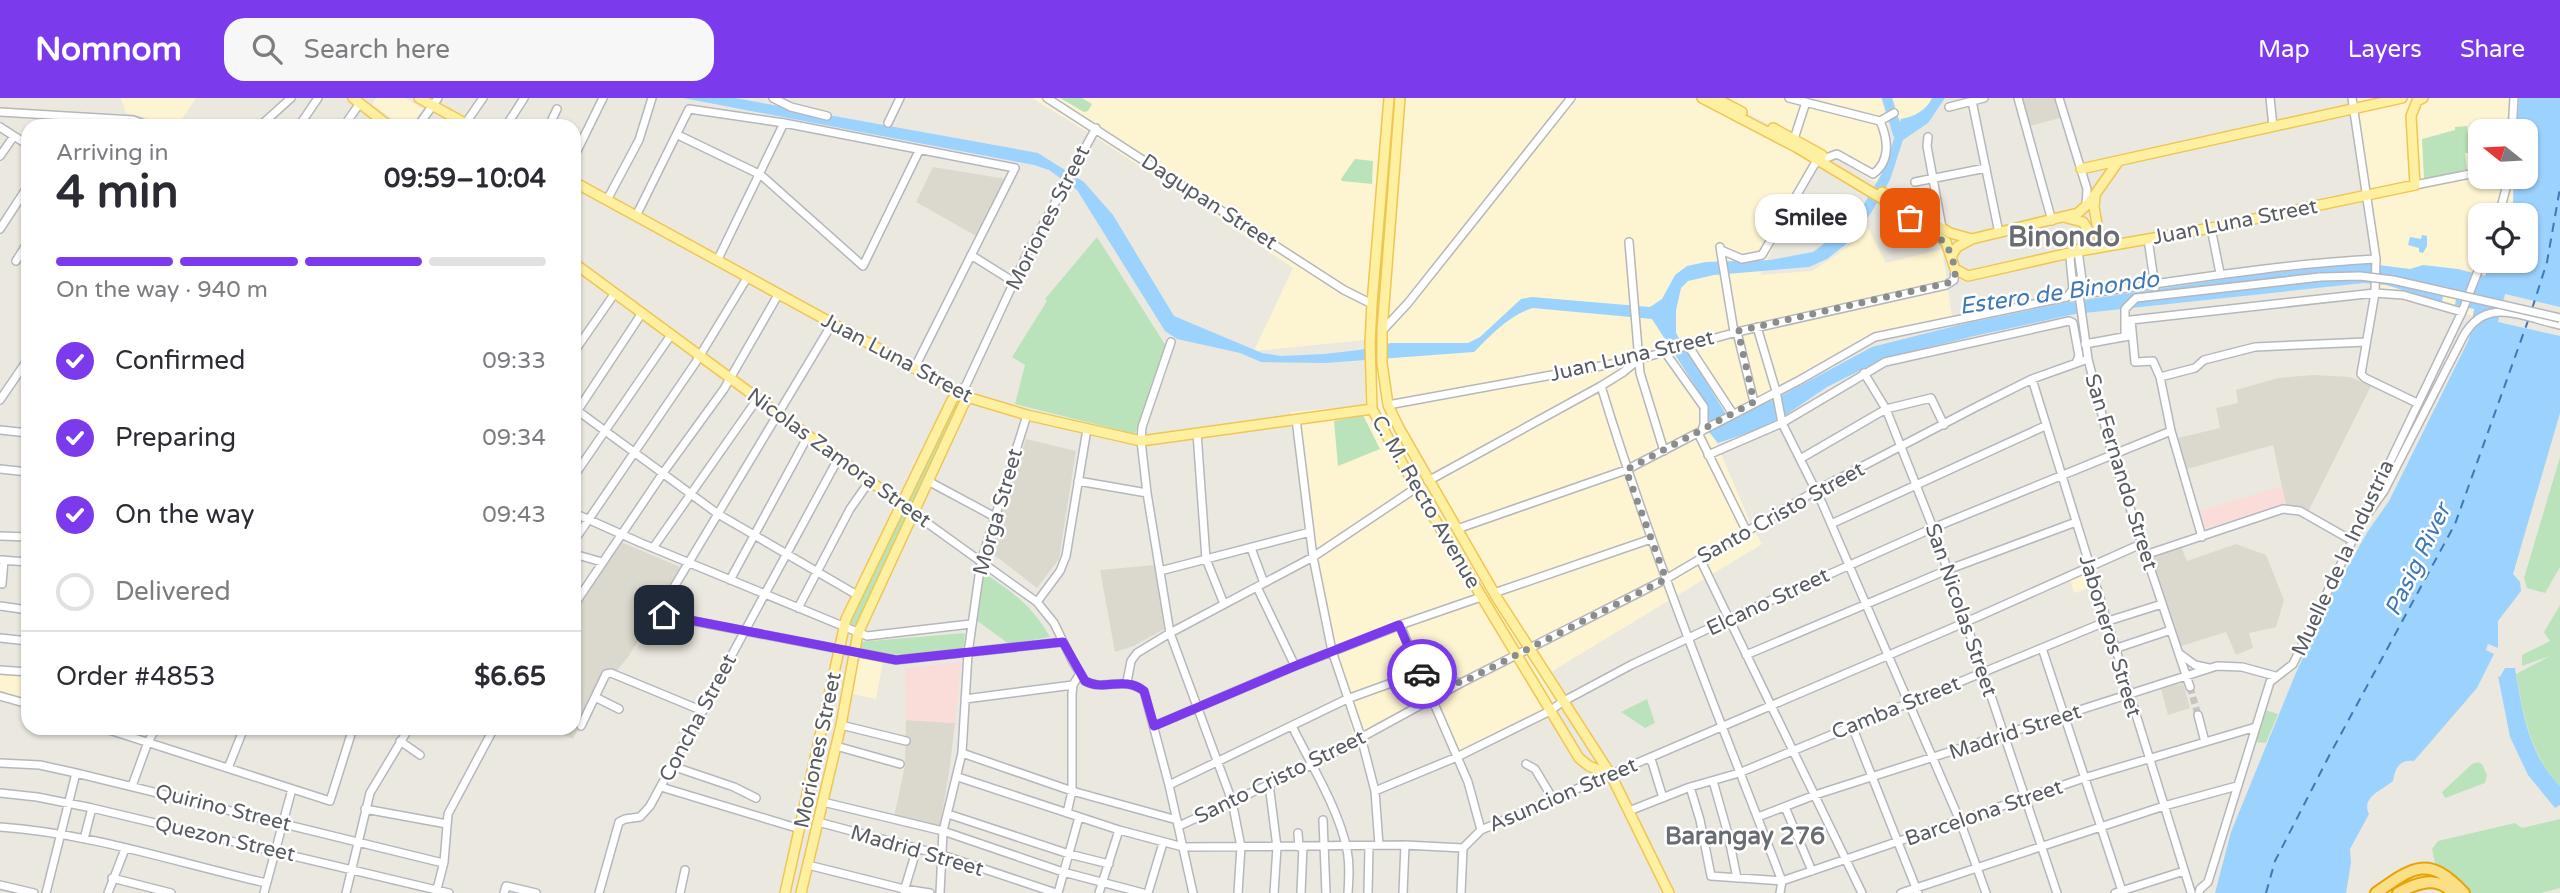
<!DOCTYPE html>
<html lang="en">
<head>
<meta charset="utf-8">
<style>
	:root { --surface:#fff; --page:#f7f7f7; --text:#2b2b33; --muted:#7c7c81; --line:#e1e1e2; --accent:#7c3aed }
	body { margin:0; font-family:"Varela Round",sans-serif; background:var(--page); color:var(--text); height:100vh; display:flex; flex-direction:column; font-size:26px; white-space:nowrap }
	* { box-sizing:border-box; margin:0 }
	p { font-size:23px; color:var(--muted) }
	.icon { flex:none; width:38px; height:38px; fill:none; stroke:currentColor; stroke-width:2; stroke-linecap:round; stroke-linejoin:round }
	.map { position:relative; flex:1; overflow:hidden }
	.drawer { position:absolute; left:21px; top:21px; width:560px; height:616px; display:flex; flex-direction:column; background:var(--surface); border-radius:21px; box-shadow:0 2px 5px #0004 }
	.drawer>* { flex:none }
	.needle { width:46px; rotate:288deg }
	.buttons { position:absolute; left:2468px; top:21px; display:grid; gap:14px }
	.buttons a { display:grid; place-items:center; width:70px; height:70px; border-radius:14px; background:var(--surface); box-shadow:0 2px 5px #0004; font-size:35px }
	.pin { position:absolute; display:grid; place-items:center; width:60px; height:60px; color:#fff; margin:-30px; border-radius:14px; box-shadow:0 4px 10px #0006 }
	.courier { position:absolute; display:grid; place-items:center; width:70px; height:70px; margin:-35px; border:5px solid #7c3aed; border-radius:50%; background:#fff; color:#222; box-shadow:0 2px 9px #0007 }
	.bubble { position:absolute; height:49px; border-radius:21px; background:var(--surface); box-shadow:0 2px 5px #0004; font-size:23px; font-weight:700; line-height:49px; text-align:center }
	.headline em { font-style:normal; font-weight:700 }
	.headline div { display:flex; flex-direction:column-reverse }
	.headline { display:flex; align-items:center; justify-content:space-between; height:119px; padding:0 35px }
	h1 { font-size:46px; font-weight:700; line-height:52px }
	.bar { display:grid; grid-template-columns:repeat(4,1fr); gap:10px 7px; align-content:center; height:84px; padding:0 35px }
	.bar i { height:9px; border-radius:5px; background:var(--line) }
	.bar .on { background:var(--accent) }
	.bar p { grid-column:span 4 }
	.line { display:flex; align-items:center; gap:18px; padding:0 35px; border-top:2px solid var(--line) }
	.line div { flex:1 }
	ol { padding:0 35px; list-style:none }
	li { display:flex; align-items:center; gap:21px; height:77px }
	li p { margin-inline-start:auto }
	li .icon { padding:7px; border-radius:50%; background:var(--accent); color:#fff; stroke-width:4 }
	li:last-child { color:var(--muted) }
	li i { width:38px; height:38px; border:4px solid var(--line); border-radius:50% }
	header { display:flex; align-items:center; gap:42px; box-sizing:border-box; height:98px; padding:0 35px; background:var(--accent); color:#fff }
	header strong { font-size:33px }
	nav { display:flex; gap:38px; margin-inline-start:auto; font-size:24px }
	.search { width:490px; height:63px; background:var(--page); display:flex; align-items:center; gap:18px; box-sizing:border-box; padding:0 24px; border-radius:21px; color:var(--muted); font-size:26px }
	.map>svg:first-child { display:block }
	.commercial { fill:#fdf4d2 }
	.education { fill:#dbd8cd }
	.medical { fill:#fadcd9 }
	.green { fill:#bbe3bb }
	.water { fill:#9cd2fe }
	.pier { fill:#ebe9df }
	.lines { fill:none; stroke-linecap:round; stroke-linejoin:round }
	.river { stroke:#9cd2fe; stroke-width:10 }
	.ferry { stroke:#3e78b7; stroke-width:2; stroke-dasharray:9 7; stroke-linecap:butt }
	.minor-tunnel { stroke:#c6c6bf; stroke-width:7; stroke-dasharray:7 3.5; stroke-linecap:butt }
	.minor-casing { stroke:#b5b7bc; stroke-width:10 }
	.major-casing { stroke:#efc654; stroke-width:12 }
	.highway-casing { stroke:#e7a303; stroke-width:14 }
	.minor { stroke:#fff; stroke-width:7 }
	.major { stroke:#fef0a1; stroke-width:9 }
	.highway { stroke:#fbdf86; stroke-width:10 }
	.minor-bridge-casing { stroke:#b5b7bc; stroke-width:10; stroke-linecap:butt }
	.minor-bridge { stroke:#fff; stroke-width:7 }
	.done { stroke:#8b8d8c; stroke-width:7; stroke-dasharray:0 12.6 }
	.route { stroke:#7c3aed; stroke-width:9 }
	.labels { text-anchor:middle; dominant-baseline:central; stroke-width:5; stroke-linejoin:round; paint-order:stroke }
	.street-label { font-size:21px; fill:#585b60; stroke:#fff }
	.water-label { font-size:23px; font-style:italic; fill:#3e78b7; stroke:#fff }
	.quarter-label { font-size:24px; font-weight:bold; fill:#696d72; stroke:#fff }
	.district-label { font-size:28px; font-weight:bold; fill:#696d72; stroke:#fff }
</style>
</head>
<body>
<header>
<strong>Nomnom</strong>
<div class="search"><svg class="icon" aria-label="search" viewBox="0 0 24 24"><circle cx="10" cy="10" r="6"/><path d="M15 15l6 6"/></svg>Search here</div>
<nav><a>Map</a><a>Layers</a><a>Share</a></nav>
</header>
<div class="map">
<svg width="2560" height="795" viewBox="0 0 2560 795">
	<rect width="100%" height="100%" fill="#ebe9df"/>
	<path class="commercial" d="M121,0H196L177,28H162L148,20L126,15Z
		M376,0H405L423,11L411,28H402L372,6Z
		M1032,0H1711L1818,55L1760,177L1812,173L1848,149L1867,128L1886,165L1942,151L1953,226L1871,242L1711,332L1752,429L1762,446L1546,577L1566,609L1459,657L1431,599L1356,649L1308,452L1291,314L1365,307V242L1254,253L1293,170L1097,40Z
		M1716,0H1881L1888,25L1890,54L1882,75L1876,85L1827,55Z
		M1890,0H1932L1929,7L1912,19L1901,21L1894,16Z
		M2352,0H2519L2517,33H2480V79H2514L2513,105L2509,114L2512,117H2480V163H2491L2473,218L2403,197L2375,195L2376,161Z
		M2087,473L2092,489L2074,495L2070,480Z
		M860,559L883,563L876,601L852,596Z
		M0,576L28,579V605L0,596Z"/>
	<path class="education" d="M2021,0H2055L2060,20L2030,28Z
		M933,69L1006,81L976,138L916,104Z
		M2314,277L2350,279L2371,288L2308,414L2297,408L2286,407L2273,347L2187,371L2178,340L2220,330L2216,310L2238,305L2236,292L2278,280Z
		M1026,341L1076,353L1059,461L1037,490L989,453Z
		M621,444L680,469L629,558L613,577L606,574L573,641L548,631L574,630V515Z
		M2236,446L2266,457L2284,502L2276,529L2249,535L2253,550L2236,557L2226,534L2181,548L2149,459L2180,447L2187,463Z
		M1154,467L1164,531L1134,548L1115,554L1100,472Z
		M2183,585L2190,610L2168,617L2161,591Z
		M906,622L955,625L949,675L939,732L894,719L905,667Z"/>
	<path class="medical" d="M2282,388L2286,407L2205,430L2200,413Z
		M961,564L955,625L906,622L905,570Z"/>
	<path class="green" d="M1060,0H1082L1092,6L1088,13L1084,14Z
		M2467,28L2469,55H2465L2467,72L2424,81L2422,41L2455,32V29Z
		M1355,61L1373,63L1372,86L1342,83L1341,81Z
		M1097,139L1166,248L1135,336L1015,306L1025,267L1012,259L1047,203L1045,201Z
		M951,306H956L959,310L912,409L906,405Z
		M1363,317L1380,351L1338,368L1334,323Z
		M2560,359V469L2545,495L2527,490L2524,480Z
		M902,413L908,418L857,526L852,528L849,524Z
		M983,474C1012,494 1032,507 1050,539L1009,546L976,522Z
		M2560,507V688C2531,658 2523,617 2516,576L2550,558L2522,568V557L2550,543L2544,534Z
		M965,535L963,553C927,557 894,559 858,551L859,544Z
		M1647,601L1655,625L1645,630L1621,614Z
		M2265,612L2278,616L2266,645L2253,644Z
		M2478,664L2482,666L2487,677L2485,685L2445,700L2442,694L2472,666Z
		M2560,721V790L2541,795H2471C2460,782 2449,774 2435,765L2432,751L2438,743L2515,725L2522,730Z"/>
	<path class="water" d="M683,0H735L1038,55L1084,84L1113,117L1174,218L1262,255L1281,258L1324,256L1359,252L1391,245H1468L1480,239L1521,201L1532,199L1650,209L1662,201L1675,177L1687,168L1706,164L1770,162L1813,154L1837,136L1860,113L1882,75L1901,21C1914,19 1927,12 1932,0H1945L1928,25L1903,42L1890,82L1871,115L1845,147L1827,161L1809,169L1714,177L1688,183L1681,190L1676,212V235L1729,321L1775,301L1872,249L1967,225L2069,204L2259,176L2363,165L2410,171L2423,167L2458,171L2485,178L2491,163H2525V117H2512L2509,114L2513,105L2514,79H2525V33H2517L2519,0H2560V315L2513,476L2520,484L2521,493L2498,523V550L2488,546L2486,552L2494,556L2477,590L2414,663C2399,661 2395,671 2393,683C2381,693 2361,699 2369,716L2350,751L2351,765L2346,795H2215L2231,734L2295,577L2333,495L2368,433L2389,403L2469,241L2474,211L2455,207L2456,201L2443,198L2442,204L2386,187L2364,185L2075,216L1974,238L1883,261L1827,289L1771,327L1718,345L1708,333V308L1652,221L1533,210C1509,217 1491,237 1474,254L1325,265L1261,264L1240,255L1177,241L1165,233L1077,92L1049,72L1034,67Z
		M2422,137L2427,138V148L2423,155L2419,154V150L2408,147L2410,139L2421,141Z
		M2505,570H2515C2522,613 2529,657 2560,688V707L2555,710L2528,677L2510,639L2498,578L2500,579Z"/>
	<path class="pier" d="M2505,196L2560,209V238L2498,224Z"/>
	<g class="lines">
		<path class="river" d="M1887,0L1898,36"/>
		<path class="ferry" d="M2532,211L2547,164L2560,90
			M2266,795L2275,763L2329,658L2455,426L2529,220"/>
		<path class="minor-tunnel" d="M2190,589L2198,617"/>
		<defs>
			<path id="minor" d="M773,0L791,9L827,18
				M1047,0L1344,192L1372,206
				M1789,0L1880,23
				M2018,0L2052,123
				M2059,0L2087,91L2086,107
				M2270,0L2273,28
				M2352,0L2376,161L2375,195L2361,276L2365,280L2417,305
				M1972,3L1999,135
				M1949,9L1984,0
				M0,14L133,22L149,28
				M1880,23L1894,15
				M888,25L900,0
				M465,26L483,0
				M260,28L291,0
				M299,28L318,0
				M344,28L360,5
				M418,28L438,0
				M506,28L524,0
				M549,28L557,11
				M0,29L28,47
				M2512,33L2514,0
				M678,37L761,77L863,168L919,53
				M1928,39L1927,48L1942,130
				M1794,41L1806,4
				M0,58L14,38
				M574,59L603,0
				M1826,60L1837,56L1873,76C1891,63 1888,41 1880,23
				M1915,84L1986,70
				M2415,87L2480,74
				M607,102L639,42L652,0
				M2499,117L2509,79
				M636,118L689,11L784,25L1015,70L914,271
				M2211,130L2220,175
				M0,131L28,88
				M2148,141L2155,189
				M1629,144L1640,275L1664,353
				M1720,149L1734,234
				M1721,152L1742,161L1762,157L1817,62
				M2078,153L2083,189L2090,195C2185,182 2280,166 2376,161
				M971,157L1014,184
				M16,163L28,144
				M717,163L784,25
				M2077,182L2088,261L2112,356L2190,589
				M832,226L662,509V517L896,562L1063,544
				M1757,229L1776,293L1782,325L1822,405L1960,723L1986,795
				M1382,233L1408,205L1571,0
				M1737,234L1754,304
				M2125,239V211L2136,200L2320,179
				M1171,244L1142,329L1141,343L1147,395L1170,535L1232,703L1241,749L1238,795
				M1687,246L1733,316
				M2085,246L2129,238
				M574,254L615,195
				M1665,254L1704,309V326L1702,333
				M1864,275L1886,311L1933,430L1983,574L2057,795
				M2160,279L2195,270L2204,262L2255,249L2366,244
				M2032,281L2191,794
				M1601,288C1652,456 1719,619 1782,783L1780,795
				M958,295L966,287L1026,158L1096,30
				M0,302L28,261
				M1388,307L1639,261L1737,234L1946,187L1954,182L1955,171
				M574,310L718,416L857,497
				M574,318L642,215
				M1296,321L1313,459L1332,553L1361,639L1375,693L1379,747
				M0,332L28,335
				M1197,335L1206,461L1224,506
				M1698,335L1747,434
				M1708,357L1782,325L1885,264L2069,223L2073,225L2079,258L2076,265
				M1800,361L1886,311L1931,300L1944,327
				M0,371L28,374
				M574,378L671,237
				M928,383L995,419
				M1078,383L1147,395
				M1428,383L1601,288L1622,275L1638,262
				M912,414L1037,504L1054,525L1073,564L1085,583C1105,594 1123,577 1144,593L1169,687L1193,795
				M574,415L641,445L867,538L971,526
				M2366,418L2384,393L2463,239C2486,197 2522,219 2560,227
				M1831,426L2045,328
				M1457,431L1626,372L1798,283L1875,239L2067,199L2073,191L2070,160L2073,154
				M0,438L28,439
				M2202,439L2171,333L2160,279L2153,263L2135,264L2131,222L2375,195L2403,197L2462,214
				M574,443L696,264L747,180
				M653,450L758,300
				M1251,450L1264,485
				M574,456L602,464
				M2145,457L2283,411L2300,413L2351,442
				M1700,461L1862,795
				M0,462L28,464
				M1160,473L1310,434
				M730,482L808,338
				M2,486L4,462
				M1257,489L1295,568
				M1494,495L1651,441
				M1037,504L1060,473L1066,458L1087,331
				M574,507L663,375L724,291L778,197
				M0,508L28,512
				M798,510L850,411L869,384
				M1400,527L1468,684L1481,732
				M0,540L28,543
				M2042,550L2122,793
				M2114,551L2171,532
				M2180,556L2195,567L2209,570
				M1746,557L1947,472L2076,424
				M0,572L28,574
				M1127,584L1131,563L1137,555L1170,535L1313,459L1416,390
				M0,598L28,606
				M595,599L619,611
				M965,601L1073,587
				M2198,617L2205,644
				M841,627L906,643
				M581,628L606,576L611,575L703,613
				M1154,628L1295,568L1400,527L1481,499
				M1292,628C1310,665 1339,711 1347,752C1350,766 1349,780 1348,795
				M1852,628L1918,795
				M103,630L330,703L353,630
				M400,643L420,657
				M836,648L900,666
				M962,655L1072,693L1177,722
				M1648,661L1652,664L1663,700
				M0,665L40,667L76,675L443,765
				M1526,666L1535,671L1553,701
				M672,668L734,689L756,700
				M228,670L244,630
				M958,679L1119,732L1183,749L1405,747L1463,750L1481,732L1966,524L2141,446
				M1713,683L1728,736L1737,780
				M1269,686L1277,749L1274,795
				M1169,687L1347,601L1394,584L1420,576L1460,585
				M132,688L148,644L156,630
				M661,689L800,731
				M1690,689L1700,722L1711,778L1782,783L2084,680L2256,629
				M1375,693L1457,659L1550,613L1562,604L1631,567L1729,521L1933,430L2171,333
				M0,695L37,699L92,710L449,795
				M823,704L943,733L1063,774L1143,795
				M1785,709L1812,773
				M365,711L447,726
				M1629,713L1690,689L1739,675L2105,524L2162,506
				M1067,715L1072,693V596L1073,587L1079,577
				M948,716L1069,756L1109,766
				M1758,719L1815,697L2217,568L2242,569L2275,578
				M1323,722L1326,795
				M818,724L942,757L1056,795
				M1179,728L1311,667L1461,585L1666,481L1817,392L1976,309L2032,281L2088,261
				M0,729C90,735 178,765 266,785
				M1298,735L1299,749
				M84,741L92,710
				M808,767L904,791L930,795
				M112,780L171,795
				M0,787L34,795
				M437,791L444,764L448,716L494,630
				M904,793L917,750
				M46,795L76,675
				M108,795L125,751
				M264,795L292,691
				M346,795L370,695L409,630
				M504,795L506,788L536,795
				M599,795L619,724L625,721L640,719L650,708L838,361
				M680,795L685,772
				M940,795L943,733L962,655L968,555L981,464L1027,317
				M1058,795L1079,719
				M1099,795L1119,732
				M1148,795L1163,745
				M1301,795L1303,748
				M1368,795L1369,748
				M1403,795L1405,747
				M1461,795L1463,750
				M1901,795L2164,708L2237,688
				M2115,795L2184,773
				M2199,795L2200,791L2208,784L2270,584L2293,566L2462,214L2482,163"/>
			<path id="major" d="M353,0L389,28
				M419,0L470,28
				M1389,0L1372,206L1370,245L1372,311L1416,390L1579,660L1589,668L1611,677
				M1400,0L1382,233V265L1388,307L1399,330L1497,500L1611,677L1669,795
				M1702,0L1796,49L1881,100L1946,144L1955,171L1968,178L2074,154L2211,130L2415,87L2411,18L2417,3L2423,0
				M1715,0L1742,14
				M1773,30L1822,57
				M2081,71L2402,0
				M574,84L967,299L1027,317L1141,343L1372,311
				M1882,94L1950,135L1972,141
				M2095,99L2094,109L2101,149
				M2067,120L2083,124L2088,132L2086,144L2078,153
				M1952,157L1957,149L1972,141L2078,115L2089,105L2118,64
				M574,165L912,414
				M785,795L846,521L952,302L958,295
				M801,795L841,627L858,535L967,299"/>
			<path id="highway" d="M2376,795C2414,768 2429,757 2464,795
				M2398,795C2416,785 2437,777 2453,795"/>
		</defs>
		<use href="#minor" class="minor-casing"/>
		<use href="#major" class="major-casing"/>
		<use href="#highway" class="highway-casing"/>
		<use href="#minor" class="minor"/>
		<use href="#major" class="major"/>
		<use href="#highway" class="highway"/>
		<defs>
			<path id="minor-bridge" d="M2320,179L2360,178L2393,182L2560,220"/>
		</defs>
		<use href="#minor-bridge" class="minor-bridge-casing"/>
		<use href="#minor-bridge" class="minor-bridge"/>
	</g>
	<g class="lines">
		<path class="done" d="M1422,576L1461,585L1666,481L1626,372L1754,304L1738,233L1952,184C1957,177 1955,171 1953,163C1947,139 1929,133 1910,120"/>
		<path class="route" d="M664,517L896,562L1063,544L1085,583C1105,594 1123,577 1144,593L1154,628L1295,568L1399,527L1420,576H1422"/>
	</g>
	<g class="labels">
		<g class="street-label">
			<text transform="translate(1209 104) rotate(33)">Dagupan Street</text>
			<text transform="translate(1048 120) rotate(-63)">Moriones Street</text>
			<text transform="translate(2235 124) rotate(-11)">Juan Luna Street</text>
			<text transform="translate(1632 258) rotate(-13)">Juan Luna Street</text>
			<text transform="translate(897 260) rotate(28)">Juan Luna Street</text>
			<text transform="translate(839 360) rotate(36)">Nicolas Zamora Street</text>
			<text transform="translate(2121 374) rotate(73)">San Fernando Street</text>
			<text transform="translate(1426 404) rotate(60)">C. M. Recto Avenue</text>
			<text transform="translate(998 414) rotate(-74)">Morga Street</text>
			<text transform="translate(1781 415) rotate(-29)">Santo Cristo Street</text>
			<text transform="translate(2343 460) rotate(-65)">Muelle de la Industria</text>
			<text transform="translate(1768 504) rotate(-25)">Elcano Street</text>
			<text transform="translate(1961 512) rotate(71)">San Nicolas Street</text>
			<text transform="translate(2110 538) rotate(73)">Jaboneros Street</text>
			<text transform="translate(1896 610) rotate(-22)">Camba Street</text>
			<text transform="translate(698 620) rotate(-62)">Concha Street</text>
			<text transform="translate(2015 634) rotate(-18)">Madrid Street</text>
			<text transform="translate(818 652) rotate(-78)">Moriones Street</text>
			<text transform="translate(1280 679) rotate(-26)">Santo Cristo Street</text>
			<text transform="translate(1563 697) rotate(-23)">Asuncion Street</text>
			<text transform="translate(223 710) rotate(14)">Quirino Street</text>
			<text transform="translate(1984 715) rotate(-19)">Barcelona Street</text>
			<text transform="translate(225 741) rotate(13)">Quezon Street</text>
			<text transform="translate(917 753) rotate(16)">Madrid Street</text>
		</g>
		<g class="water-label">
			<text transform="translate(2059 195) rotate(-8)">Estero de Binondo</text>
			<text transform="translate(2418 462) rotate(-64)">Pasig River</text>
		</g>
		<g class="quarter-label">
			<text x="1745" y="738">Barangay 276</text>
		</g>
		<g class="district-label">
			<text x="2064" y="139">Binondo</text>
		</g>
	</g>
</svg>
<div class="buttons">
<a><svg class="needle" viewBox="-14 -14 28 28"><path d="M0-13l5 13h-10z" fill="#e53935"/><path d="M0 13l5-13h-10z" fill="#7c7c81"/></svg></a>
<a><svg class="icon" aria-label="locate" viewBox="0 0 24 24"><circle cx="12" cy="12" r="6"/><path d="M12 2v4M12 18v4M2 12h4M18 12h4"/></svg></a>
</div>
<div class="pin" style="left:1910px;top:120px;background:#ea580c"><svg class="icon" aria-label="bag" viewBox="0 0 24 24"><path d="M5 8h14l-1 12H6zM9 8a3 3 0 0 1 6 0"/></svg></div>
<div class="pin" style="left:664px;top:517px;background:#1f2937"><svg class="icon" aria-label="home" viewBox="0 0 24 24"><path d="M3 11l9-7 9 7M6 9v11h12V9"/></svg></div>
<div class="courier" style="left:1422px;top:576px"><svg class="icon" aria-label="car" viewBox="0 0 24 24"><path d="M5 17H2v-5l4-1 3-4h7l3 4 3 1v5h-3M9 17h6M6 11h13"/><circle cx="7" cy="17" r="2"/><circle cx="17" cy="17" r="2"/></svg></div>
<div class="bubble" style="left:1755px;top:96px;width:112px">Smilee</div>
<section class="drawer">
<div class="headline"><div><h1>4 min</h1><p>Arriving in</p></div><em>09:59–10:04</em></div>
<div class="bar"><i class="on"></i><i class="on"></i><i class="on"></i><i></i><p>On the way · 940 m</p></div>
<ol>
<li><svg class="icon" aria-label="check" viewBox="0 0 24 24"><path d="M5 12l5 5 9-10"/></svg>Confirmed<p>09:33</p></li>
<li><svg class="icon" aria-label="check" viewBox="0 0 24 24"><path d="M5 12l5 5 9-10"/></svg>Preparing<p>09:34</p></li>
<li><svg class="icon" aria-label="check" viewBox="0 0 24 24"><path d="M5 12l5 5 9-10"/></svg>On the way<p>09:43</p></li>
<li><i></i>Delivered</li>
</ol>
<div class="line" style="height:91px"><div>Order #4853</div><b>$6.65</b></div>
</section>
</div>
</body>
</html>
